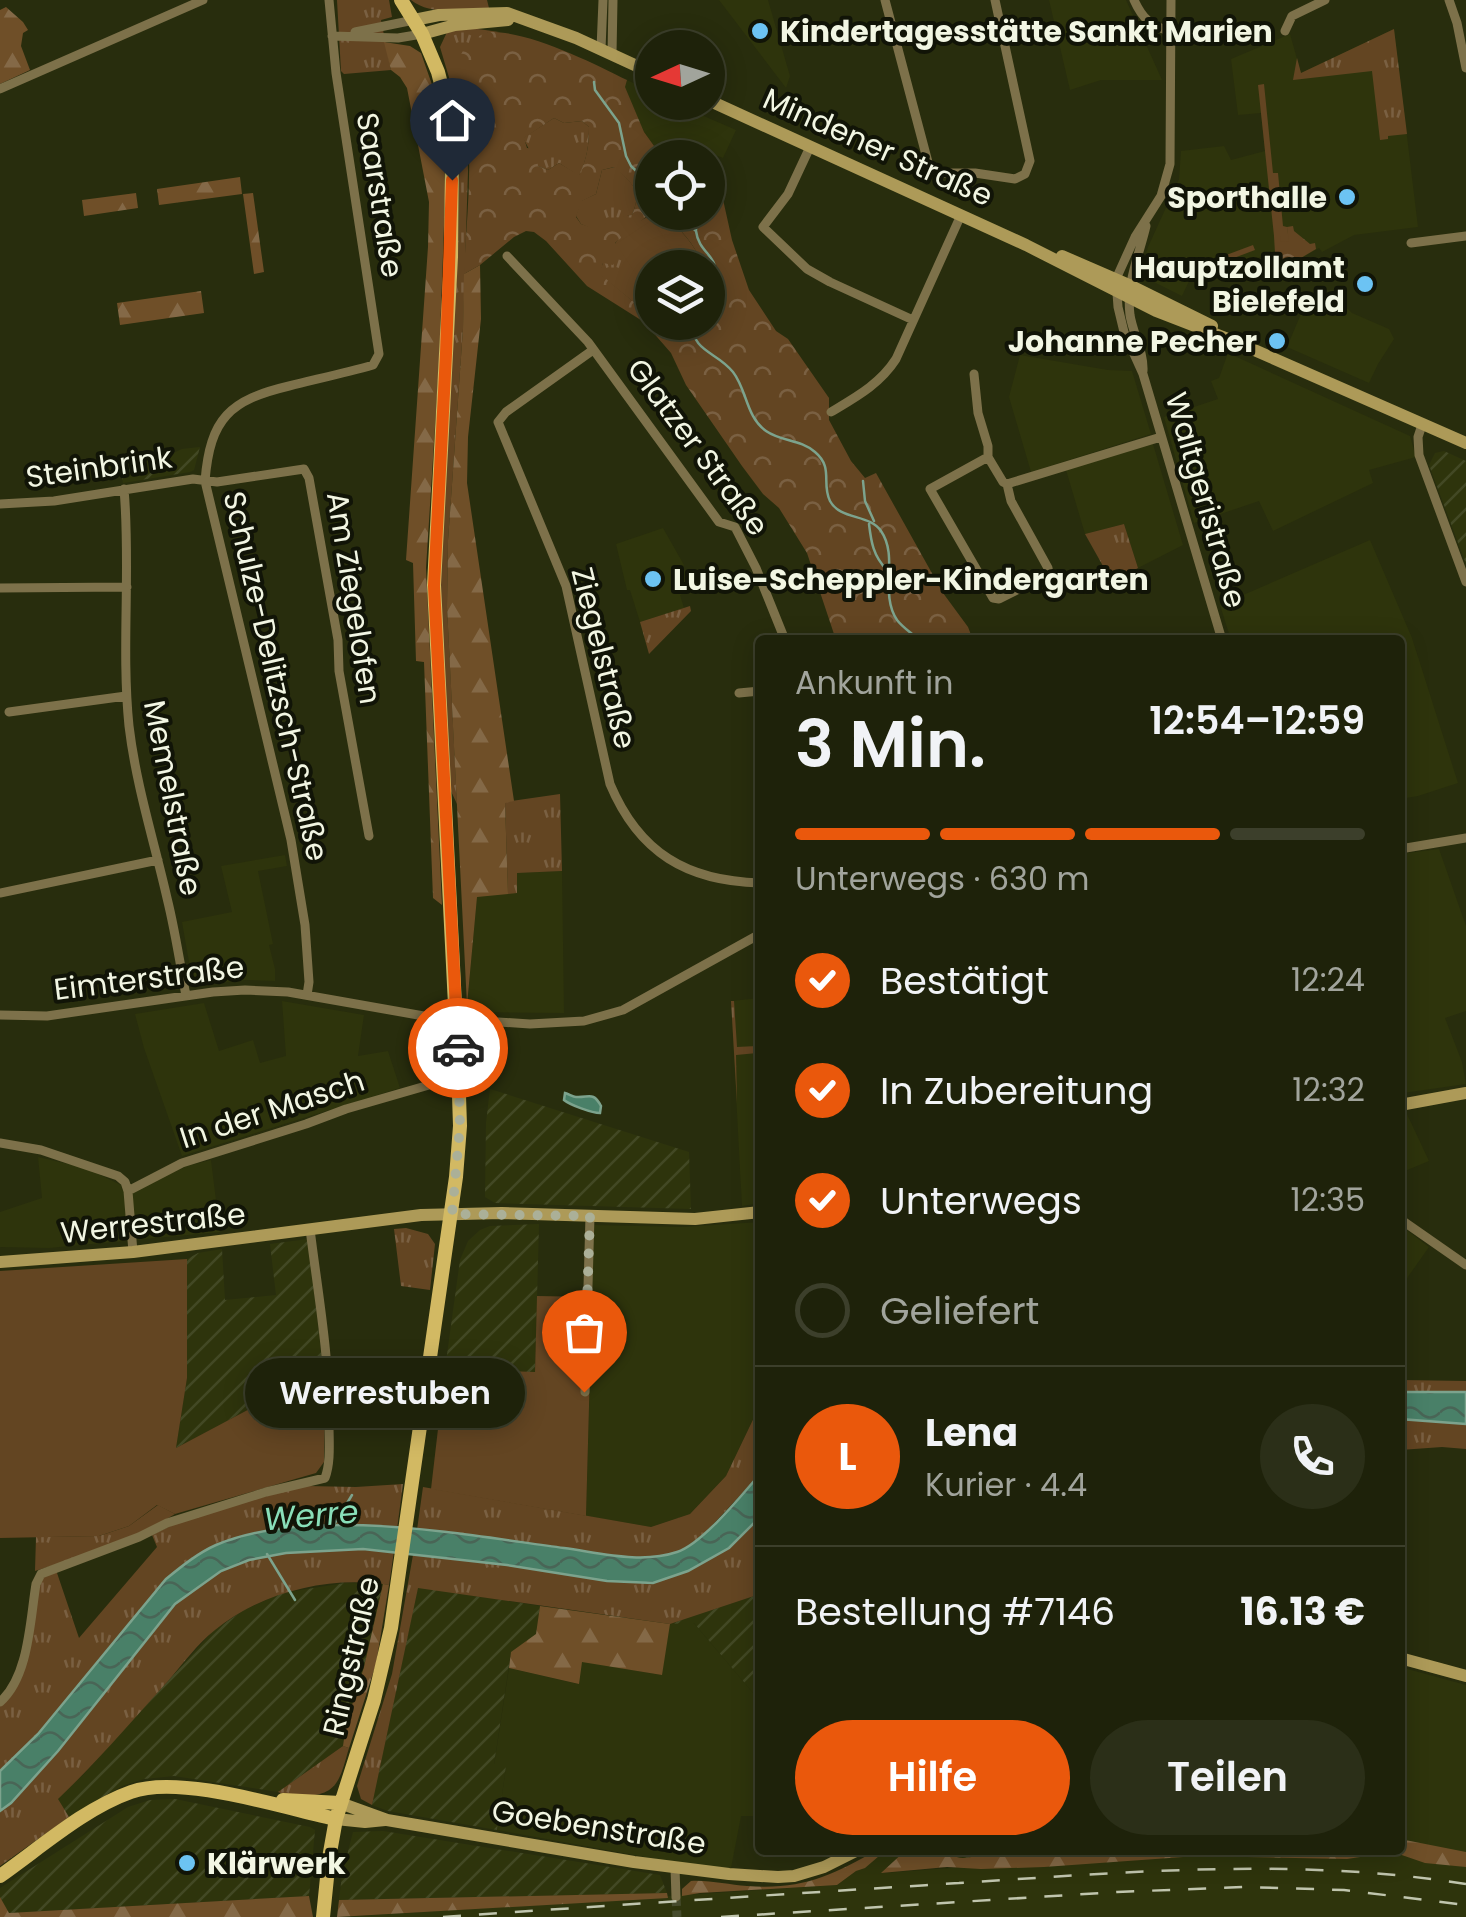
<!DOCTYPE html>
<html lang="de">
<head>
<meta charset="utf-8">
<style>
	:root { --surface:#1e220a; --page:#2b2f18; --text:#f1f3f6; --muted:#a1a49c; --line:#3c3f2b; --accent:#ea580c }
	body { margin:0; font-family:Poppins,sans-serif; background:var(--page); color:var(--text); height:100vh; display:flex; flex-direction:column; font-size:38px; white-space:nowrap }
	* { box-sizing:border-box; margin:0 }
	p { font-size:32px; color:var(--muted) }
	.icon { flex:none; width:55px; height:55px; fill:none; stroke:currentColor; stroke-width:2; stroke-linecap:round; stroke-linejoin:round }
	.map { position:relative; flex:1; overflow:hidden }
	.side { position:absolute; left:755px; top:635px; width:650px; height:1220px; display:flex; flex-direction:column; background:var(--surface); border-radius:10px; box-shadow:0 5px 25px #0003,0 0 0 2px var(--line) }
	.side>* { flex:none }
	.needle { width:65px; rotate:266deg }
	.buttons { position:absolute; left:635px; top:30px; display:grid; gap:20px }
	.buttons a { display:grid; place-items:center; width:90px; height:90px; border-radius:50%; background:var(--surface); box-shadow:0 5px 25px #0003,0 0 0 2px var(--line); font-size:50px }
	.pin { position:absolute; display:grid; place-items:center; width:85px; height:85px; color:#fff; margin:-102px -42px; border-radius:50% 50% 50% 0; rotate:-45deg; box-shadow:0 0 10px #0007 }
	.pin .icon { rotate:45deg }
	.courier { position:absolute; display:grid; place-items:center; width:100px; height:100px; margin:-50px; border:8px solid #ea580c; border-radius:50%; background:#fff; color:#222; box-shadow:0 2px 12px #0007 }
	.bubble { position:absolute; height:70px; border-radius:35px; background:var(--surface); box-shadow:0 5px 25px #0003,0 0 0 2px var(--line); font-size:32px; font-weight:600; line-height:70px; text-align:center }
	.head em { font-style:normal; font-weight:600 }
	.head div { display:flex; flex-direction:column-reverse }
	.head { display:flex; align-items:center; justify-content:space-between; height:170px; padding:0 40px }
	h1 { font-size:65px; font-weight:600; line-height:75px }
	.bar { display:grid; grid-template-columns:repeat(4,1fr); gap:15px 10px; align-content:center; height:120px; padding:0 40px }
	.bar i { height:12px; border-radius:8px; background:var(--line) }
	.bar .active { background:var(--accent) }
	.bar p { grid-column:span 4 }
	.line { display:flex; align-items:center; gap:25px; padding:0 40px; border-top:2px solid var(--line) }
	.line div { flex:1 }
	.round { display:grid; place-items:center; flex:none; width:105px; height:105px; border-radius:52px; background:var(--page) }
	ol { padding:0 40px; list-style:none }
	li { display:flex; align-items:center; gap:30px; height:110px }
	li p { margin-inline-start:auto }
	li .icon { padding:10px; border-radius:50%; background:var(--accent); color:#fff; stroke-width:4 }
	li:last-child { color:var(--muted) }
	li i { width:55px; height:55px; border:5px solid var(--line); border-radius:50% }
	.primary-button { display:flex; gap:20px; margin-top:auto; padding:20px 40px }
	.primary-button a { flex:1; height:115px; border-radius:60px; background:var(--accent); color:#fff; font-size:40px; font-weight:600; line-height:115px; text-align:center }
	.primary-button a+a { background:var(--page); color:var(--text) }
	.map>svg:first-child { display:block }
	.built { fill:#2e340c }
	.industrial { fill:url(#industrial-furrows) }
	.grass { fill:url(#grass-tufts) }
	.forest { fill:url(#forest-firs) }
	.park { fill:url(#park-crowns); fill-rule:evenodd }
	.garden { fill:#634522 }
	.water { fill:url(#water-waves); stroke:#7ca38d; stroke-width:2.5 }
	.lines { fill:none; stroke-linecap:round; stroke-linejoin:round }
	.stream { stroke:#7ca38d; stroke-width:2.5 }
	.street-tunnel { stroke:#464b2d; stroke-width:9; stroke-dasharray:9 4.5; stroke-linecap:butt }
	.street { stroke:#7d714a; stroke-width:9 }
	.secondary { stroke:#ad9a58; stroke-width:12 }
	.primary { stroke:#d2b963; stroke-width:14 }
	.rail { stroke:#c0c5ae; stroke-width:2.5; stroke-dasharray:18 18; stroke-linecap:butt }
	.primary-bridge { stroke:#d2b963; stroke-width:14 }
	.done { stroke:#abb098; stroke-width:10; stroke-dasharray:0 18 }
	.route { stroke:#ea580c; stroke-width:12 }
	.poi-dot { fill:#6cc3f3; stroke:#111407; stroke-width:4 }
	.labels { text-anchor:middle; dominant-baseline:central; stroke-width:8; stroke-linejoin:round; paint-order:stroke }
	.poi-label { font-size:30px; font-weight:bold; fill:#f2f6e3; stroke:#111407; text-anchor:start }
	.street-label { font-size:30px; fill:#f2f6e3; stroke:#111407 }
	.water-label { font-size:32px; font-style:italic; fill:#89dfb9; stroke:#111407 }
</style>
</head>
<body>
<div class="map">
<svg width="1466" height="1917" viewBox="0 0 1466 1917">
	<defs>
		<pattern id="industrial-furrows" width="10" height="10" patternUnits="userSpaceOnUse" patternTransform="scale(2.5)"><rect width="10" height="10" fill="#2e340c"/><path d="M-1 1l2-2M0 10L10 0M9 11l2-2" fill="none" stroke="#424824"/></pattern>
		<pattern id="grass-tufts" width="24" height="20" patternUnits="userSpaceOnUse" patternTransform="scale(2.5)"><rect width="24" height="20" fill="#634522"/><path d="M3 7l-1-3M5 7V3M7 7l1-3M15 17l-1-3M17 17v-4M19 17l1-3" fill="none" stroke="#7a6042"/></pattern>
		<pattern id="forest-firs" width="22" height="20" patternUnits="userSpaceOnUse" patternTransform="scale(2.5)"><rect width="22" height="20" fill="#6f4f28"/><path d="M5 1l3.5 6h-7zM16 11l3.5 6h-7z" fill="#846947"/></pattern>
		<pattern id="park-crowns" width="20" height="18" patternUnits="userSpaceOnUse" patternTransform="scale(2.5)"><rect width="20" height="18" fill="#634522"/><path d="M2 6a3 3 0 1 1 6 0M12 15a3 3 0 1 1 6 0" fill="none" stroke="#7a6042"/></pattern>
		<pattern id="water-waves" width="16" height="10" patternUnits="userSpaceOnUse" patternTransform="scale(2.5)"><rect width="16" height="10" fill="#498068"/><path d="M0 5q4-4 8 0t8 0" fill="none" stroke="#496556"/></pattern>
	</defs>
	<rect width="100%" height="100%" fill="#282d0d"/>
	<path class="built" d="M719,0H768L790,76L786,88Z
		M1049,0H1126L1162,80H1101L1070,90Z
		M1394,29L1418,227L1354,235L1322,252L1319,248L1284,268L1274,253L1191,277L1182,296L1146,278L1143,272V264L1148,247L1179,179L1181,151L1224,146L1231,160L1265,151L1261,113L1238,115L1231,59L1290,34L1301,73Z
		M627,80L652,92V102L674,103L736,130L723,158L713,154L708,166V158L662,157L644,132L624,87Z
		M1339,300L1352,313L1389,329L1394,339L1378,364L1369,383L1287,347L1306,302Z
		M1228,353L1410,436L1416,457L1369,470L1373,483L1273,531L1259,501L1194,523L1164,417L1218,399L1211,381L1219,378Z
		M1020,355L1108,370L1132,371L1151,434L1031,472L1009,397Z
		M1153,444L1183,545L1138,568L1124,524L1085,534L1066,470Z
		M663,528L684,565L679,569L686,592L680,595L684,608L640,622L630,590H627L616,544Z
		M1370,540L1412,638L1458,783L1418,796L1400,799V640H1231L1220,605Z
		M1439,849L1466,926V1011L1445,1018L1462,1062L1466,1084L1403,1093L1400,1083V854Z
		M285,855L287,866L258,871L273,944L269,945L275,969V981L246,980L193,985L182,922L232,912L221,866Z
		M562,871L564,1013L470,1012L467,1005L477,896L517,873Z
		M760,998V1203L742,1206L731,1001Z
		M282,1001L364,1015L358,1056L388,1051L400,1088L182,1156L144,1048L135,1014L204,1003L219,1051L253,1040L260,1063L286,1056Z
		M1406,1112L1429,1161L1400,1173V1114Z
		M38,1157L86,1168L121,1185L122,1190L136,1189L187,1166L211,1160L220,1232L49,1248L0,1247V1212L42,1198Z
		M760,1222V1405L726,1476L690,1514L651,1527L586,1516L594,1225L683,1227Z
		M1400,1225L1429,1247L1400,1288Z
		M693,1622L760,1701V1816H741L731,1868L689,1865L497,1830L506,1767L494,1765L509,1668L578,1684L581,1661L661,1675L670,1624Z
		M1400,1667L1466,1685V1917H344L837,1885L856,1871L865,1867L886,1850H906L883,1873L1196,1850H1400Z"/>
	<path class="industrial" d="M200,447L194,470L190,472L123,483L120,465L163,458L182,449Z
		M1444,451L1466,461V564L1429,465L1435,453Z
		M490,1089L689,1152L691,1209L495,1203L485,1197L486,1123Z
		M539,1224L535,1373L445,1369L460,1260L468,1241L480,1230L490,1226Z
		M308,1239L323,1370L176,1448L187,1378V1259L198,1253L222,1249L225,1300L276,1295L270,1244Z
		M345,1583L383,1584L364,1667L346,1724L343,1746L278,1792L174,1776L144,1779L122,1786L69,1817L57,1799L84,1774L213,1631L244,1610L282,1593Z
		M418,1587L540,1606L536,1635L511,1652L494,1764L506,1766L497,1830L388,1811L372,1805Z
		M760,1591V1701L694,1623L670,1624L757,1595Z
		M175,1799L310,1827L315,1830L309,1896L9,1913L0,1897V1888L128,1807L150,1800Z
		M383,1831L660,1875L667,1893L339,1900L342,1875L353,1832Z
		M940,1850H1193L947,1867Z"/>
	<path class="grass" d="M337,0H389L392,17L381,20L391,70L344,74L341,71Z
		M411,0H487L489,8C463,9 433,17 411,0Z
		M471,28L499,32H488L458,77L466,121L468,171L463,329L448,541L447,607L457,804L450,789L442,647L440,555L458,242L460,129L456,101L440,47L447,32Z
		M1394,29L1407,134L1388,136V139L1380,140L1372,71L1293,80L1297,58L1301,73Z
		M554,118L564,123L582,121L589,127C589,145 587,159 579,176L559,163L548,170L538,166L523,138Z
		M615,167C632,185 643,188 632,215C617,217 607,224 593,229L581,224L576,216L581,201L596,194L602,170Z
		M658,213C680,227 694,243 704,267L652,268V317L599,274C607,247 631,221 658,213Z
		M1124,524L1138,568L1112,582L1085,534Z
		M690,606L691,611L649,654L640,622Z
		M560,794L562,871L517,873V893L508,894L505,802Z
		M731,1001H734L737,1047L757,1046V1053L736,1055L737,1103Z
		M406,1228L428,1234L435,1244L430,1290L401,1286L394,1229Z
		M1400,1380L1466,1381V1392H1400Z
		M760,1405V1474L705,1533L680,1552L636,1559L417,1530L423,1487L651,1527L690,1514L726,1476Z
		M1400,1419L1466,1424V1449L1442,1447L1400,1450Z
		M403,1484L397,1529L363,1525L283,1529L189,1561L166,1579L38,1734L0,1771V1704L10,1696L41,1576L56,1570L79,1638L157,1547L152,1535L181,1521L223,1507L306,1486L356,1487Z
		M158,1505L175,1514C131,1541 84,1556 35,1571L36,1537L99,1536L129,1526Z
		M760,1516V1591L757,1595L670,1624L418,1588L372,1805L361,1799L357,1786L392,1674L413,1555L508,1565L607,1581L729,1548Z
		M363,1549L394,1551L389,1585C330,1575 261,1592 215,1630C197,1644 183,1664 168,1681C132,1721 97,1762 58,1799L69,1817L0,1866V1811L11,1803L175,1604L195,1588L221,1571L249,1560L286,1553Z
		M343,1746L349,1748C340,1778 339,1796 302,1796C293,1796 286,1796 278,1792Z"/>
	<path class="forest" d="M6,7L23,22L28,30L23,33L21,46L30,70L0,84V10Z
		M384,42L410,46L421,53L438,102L444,143L445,198L439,364L426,568L442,905L433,898L424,662L416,661L413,563L406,560L428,247L429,202L407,88L400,77L391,70Z
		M240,177L242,194L159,205L157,189Z
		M136,193L138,208L84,216L82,200Z
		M253,193L264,272L254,274L243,194Z
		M480,265L481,319L468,437L467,483L514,801L505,803L508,894L477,897L467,1005L447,607L448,541L463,329L464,274Z
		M201,291L204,313L120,325L117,303Z
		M383,1584L389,1585L376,1664L349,1748L343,1746L346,1724L364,1667Z
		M540,1606L670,1624L662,1675L582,1662L579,1684L509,1668L511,1652L536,1634Z
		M1400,1839L1466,1852V1867L1425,1863L1393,1852L1347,1859L1197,1856L1044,1867L981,1869L947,1867L881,1873L906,1850C917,1850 929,1848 940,1850C948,1851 954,1858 963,1858C985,1858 1004,1840 1027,1856L1123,1850H1400Z
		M877,1850H886L865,1868L856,1871L837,1885L700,1893L682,1896V1889L691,1881C710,1880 729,1885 747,1886C802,1890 831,1876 877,1850Z
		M667,1893L668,1898L337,1917L339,1900Z
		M309,1896L313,1917H0V1897L9,1913Z"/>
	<path class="park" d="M488,32C527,30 591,62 627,80L625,87L644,132L662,157L652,158V212L658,213L647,216L615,243L619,257L613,265L603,263L600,274L652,317V322L659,323L666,328L671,323L708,322V268L704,267C694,243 680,227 659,213L708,212V190L722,195L732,240L749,290L776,331L788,339L829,398V420L851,461L865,478L876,473L943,593L968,627L973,640H836L807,553L779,508L763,494L742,466L686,385L671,353L644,322L587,286L546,241L534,232L526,231L514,237L480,265L464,274C466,221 474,164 465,111C462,94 453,73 460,57C465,44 475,37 488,32ZM554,118L564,123L582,121L589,127C589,145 587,159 579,175L559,163L548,170L538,166L536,149L527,148L524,138ZM614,167C632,185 643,188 632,215C617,215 607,224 593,228L581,224L576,217L582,201L596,194L602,170Z
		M1293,226L1294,231L1310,244L1315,243L1316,249L1284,268L1275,253L1274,236L1280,235L1288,241L1287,227Z"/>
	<path class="garden" d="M1264,84L1273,173H1278L1283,226L1287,227L1289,241L1281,242L1280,236H1274L1258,85Z
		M652,220L684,267L652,268V298L616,244Z
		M1253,245L1255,250L1181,278L1178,273Z
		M187,1259V1378L176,1448L323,1370L325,1399L324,1462L316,1473L175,1514L157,1505L129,1526L99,1536L0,1538V1271Z
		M537,1296L592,1297L586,1516L431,1489L445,1369L535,1372Z"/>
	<path class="water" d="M565,1093C569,1094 573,1097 576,1097C589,1098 593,1091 601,1106L600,1113C592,1113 570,1105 564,1100Z
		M1400,1392H1466V1424L1400,1419Z
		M760,1474L759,1518L729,1548L688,1571L653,1583L607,1581L507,1565L363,1549L286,1553L249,1560L221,1571L175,1604L58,1751L11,1803L0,1811V1771L38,1734L166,1579C182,1566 198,1553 216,1545C311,1505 464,1535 564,1548C601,1553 641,1564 677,1552C702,1544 742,1495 760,1474Z"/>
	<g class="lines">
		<path class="stream" d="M594,82L595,90L619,123L626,156L631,166L652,186
			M675,212L696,231C699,257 728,257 708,286
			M693,212L697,219L696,230
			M691,322C693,353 716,351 733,372C747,390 746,417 766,431C782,442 800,439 815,452C834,468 821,483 830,501C840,520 870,514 881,531C899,557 879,593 897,620C903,628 912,633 919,640
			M863,481L865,501L874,521
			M869,524C871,541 873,556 887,570
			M332,1528L352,1495
			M267,1554L295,1600"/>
		<path class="street-tunnel" d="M676,1897L677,1917"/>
		<path class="street" d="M885,0L929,166L939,173H975L1015,179L1025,174L1030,161L995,0
			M1134,0C1142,18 1151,27 1171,31
			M1171,0L1170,164L1161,196L1135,237L1116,279L1118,307L1124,332L1143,374L1222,640
			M1449,0L1457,23L1466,68
			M1285,31L1292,16L1325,0
			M355,32L414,20
			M332,36L398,38L422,34
			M601,49L603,0
			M612,54L613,0
			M0,89L203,0
			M810,147L788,194L763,227L807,269L830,282L913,320
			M1411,243L1466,236
			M507,256L588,342L719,522L735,527L756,568L785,640
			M593,350L506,412L498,422L566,586L610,784C639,853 687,881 760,883
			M1143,371C1144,352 1133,334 1130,315C1126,283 1139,256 1146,226
			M974,374L978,413L988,446V457
			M831,412C856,397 880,384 896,359L961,215
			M1422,425L1418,437L1419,455L1466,582
			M1007,484L1011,501L1048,568L1049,574L999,599L993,598L930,489L988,457L1003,482L1007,484L1161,437
			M124,489C131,568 121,647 129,726C136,785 154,841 167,898C175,930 180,963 186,996
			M0,504L54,501L193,479L217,482L304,469L309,478L338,640L339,671L369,836
			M0,588L127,587
			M739,693L760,691
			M9,712L126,696
			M1400,849L1466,838
			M0,893L158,860
			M307,995L309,982L305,925L291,840L205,481C210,418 230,400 289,386C317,379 345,373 373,365L379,354L336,73L329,0
			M0,1015L47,1016L213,992L245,990L288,992L435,1018L530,1024L584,1021L623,1010L760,934
			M0,1143L41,1150L118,1176L125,1182L128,1191L133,1252
			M128,1191L182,1163L306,1124L346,1109L436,1083
			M1400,1219L1466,1265
			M585,1392L590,1216
			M0,1702C29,1677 30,1620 36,1584L41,1574L139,1537L167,1523L266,1492L325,1478C331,1462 329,1442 329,1424C330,1359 318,1294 310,1229
			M675,1868L676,1897"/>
		<path class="secondary" d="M414,20L439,15L507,13L576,38L652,73
			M422,34L455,25L508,20
			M708,100L1026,245L1156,311L1236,342L1466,443
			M1062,256L1129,285L1212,326
			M1400,1105L1466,1093
			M0,1262L133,1252L421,1215L502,1213L695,1219L760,1212
			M1400,1658L1466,1676
			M340,1803L387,1820L634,1862L729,1874L778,1877L794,1876L824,1867L858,1850
			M336,1819L365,1822L385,1820"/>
		<path class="primary" d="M401,0L422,34L438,72L448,111L452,157L451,257L434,585L455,1005
			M283,1800L340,1803
			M0,1876C40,1848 85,1808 131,1792C180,1774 284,1808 336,1819
			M323,1917L329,1858L336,1819L374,1700L391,1628L396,1593L456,1177L460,1126L457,1034"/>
		<path class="rail" d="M443,1917C615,1905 787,1894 959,1883C1128,1872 1297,1857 1466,1884
			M721,1917L1117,1892L1245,1887L1344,1890L1466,1905"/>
		<path class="primary-bridge" d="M455,1005L457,1034"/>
	</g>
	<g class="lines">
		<path class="done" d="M458,1048L460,1126L452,1214L590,1216L584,1392"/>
		<path class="route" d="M452,180L446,354L434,586L458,1048"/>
	</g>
	<g class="poi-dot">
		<circle cx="760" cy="31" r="10"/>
		<circle cx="1347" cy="197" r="10"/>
		<circle cx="1365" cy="284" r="10"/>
		<circle cx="1277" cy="341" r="10"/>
		<circle cx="653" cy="579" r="10"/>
		<circle cx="187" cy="1863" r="10"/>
	</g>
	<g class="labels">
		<g class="poi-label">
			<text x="780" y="31">Kindertagesstätte Sankt Marien</text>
			<text x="1327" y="197" text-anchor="end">Sporthalle</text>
			<text x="1345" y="267" text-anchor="end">Hauptzollamt<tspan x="1345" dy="34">Bielefeld</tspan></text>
			<text x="1257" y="341" text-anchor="end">Johanne Pecher</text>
			<text x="673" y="579">Luise-Scheppler-Kindergarten</text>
			<text x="207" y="1863">Klärwerk</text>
		</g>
		<g class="street-label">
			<text transform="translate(878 147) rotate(24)">Mindener Straße</text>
			<text transform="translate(380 195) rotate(81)">Saarstraße</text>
			<text transform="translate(698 447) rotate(53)">Glatzer Straße</text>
			<text transform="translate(99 467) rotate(-8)">Steinbrink</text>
			<text transform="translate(1206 500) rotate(74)">Waltgeristraße</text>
			<text transform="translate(354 598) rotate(81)">Am Ziegelofen</text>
			<text transform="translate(604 658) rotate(76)">Ziegelstraße</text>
			<text transform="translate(276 676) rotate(77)">Schulze-Delitzsch-Straße</text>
			<text transform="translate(173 798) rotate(79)">Memelstraße</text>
			<text transform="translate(149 978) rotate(-7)">Eimterstraße</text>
			<text transform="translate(272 1109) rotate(-18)">In der Masch</text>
			<text transform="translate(153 1223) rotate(-6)">Werrestraße</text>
			<text transform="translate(351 1656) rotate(-77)">Ringstraße</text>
			<text transform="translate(599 1827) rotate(9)">Goebenstraße</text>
		</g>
		<g class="water-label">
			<text transform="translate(311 1515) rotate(-5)">Werre</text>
		</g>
	</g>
</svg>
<div class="buttons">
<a><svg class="needle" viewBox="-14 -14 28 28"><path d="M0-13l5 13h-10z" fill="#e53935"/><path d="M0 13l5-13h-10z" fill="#a1a49c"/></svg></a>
<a><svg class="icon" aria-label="locate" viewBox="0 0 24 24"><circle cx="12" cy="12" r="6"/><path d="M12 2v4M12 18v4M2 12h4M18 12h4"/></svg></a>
<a><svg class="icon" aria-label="layers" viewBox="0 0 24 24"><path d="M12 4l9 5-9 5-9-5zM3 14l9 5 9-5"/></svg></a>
</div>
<div class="pin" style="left:584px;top:1392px;background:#ea580c"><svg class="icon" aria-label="bag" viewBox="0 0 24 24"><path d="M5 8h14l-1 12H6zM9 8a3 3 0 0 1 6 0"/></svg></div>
<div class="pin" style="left:452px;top:180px;background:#1f2937"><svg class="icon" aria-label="home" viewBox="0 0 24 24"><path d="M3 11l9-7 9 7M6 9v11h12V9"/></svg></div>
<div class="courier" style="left:458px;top:1048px"><svg class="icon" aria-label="car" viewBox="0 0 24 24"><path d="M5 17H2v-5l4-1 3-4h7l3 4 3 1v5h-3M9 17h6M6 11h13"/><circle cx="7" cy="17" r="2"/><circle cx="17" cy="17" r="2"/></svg></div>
<div class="bubble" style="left:245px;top:1358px;width:280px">Werrestuben</div>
<section class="side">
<div class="head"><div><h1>3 Min.</h1><p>Ankunft in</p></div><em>12:54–12:59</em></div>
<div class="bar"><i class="active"></i><i class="active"></i><i class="active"></i><i></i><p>Unterwegs · 630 m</p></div>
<ol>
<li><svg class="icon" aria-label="check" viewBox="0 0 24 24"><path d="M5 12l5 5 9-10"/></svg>Bestätigt<p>12:24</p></li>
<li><svg class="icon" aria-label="check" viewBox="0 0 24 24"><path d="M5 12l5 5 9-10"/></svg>In Zubereitung<p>12:32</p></li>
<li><svg class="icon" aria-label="check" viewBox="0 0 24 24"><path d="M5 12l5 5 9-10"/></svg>Unterwegs<p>12:35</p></li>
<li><i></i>Geliefert</li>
</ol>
<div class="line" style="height:180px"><b class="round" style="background:var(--accent);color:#fff">L</b><div><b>Lena</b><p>Kurier · 4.4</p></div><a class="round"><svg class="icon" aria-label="phone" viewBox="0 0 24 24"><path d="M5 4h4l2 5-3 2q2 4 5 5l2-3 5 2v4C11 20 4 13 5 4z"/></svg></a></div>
<div class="line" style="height:130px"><div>Bestellung #7146</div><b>16.13 €</b></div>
<div class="primary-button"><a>Hilfe</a><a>Teilen</a></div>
</section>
</div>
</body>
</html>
